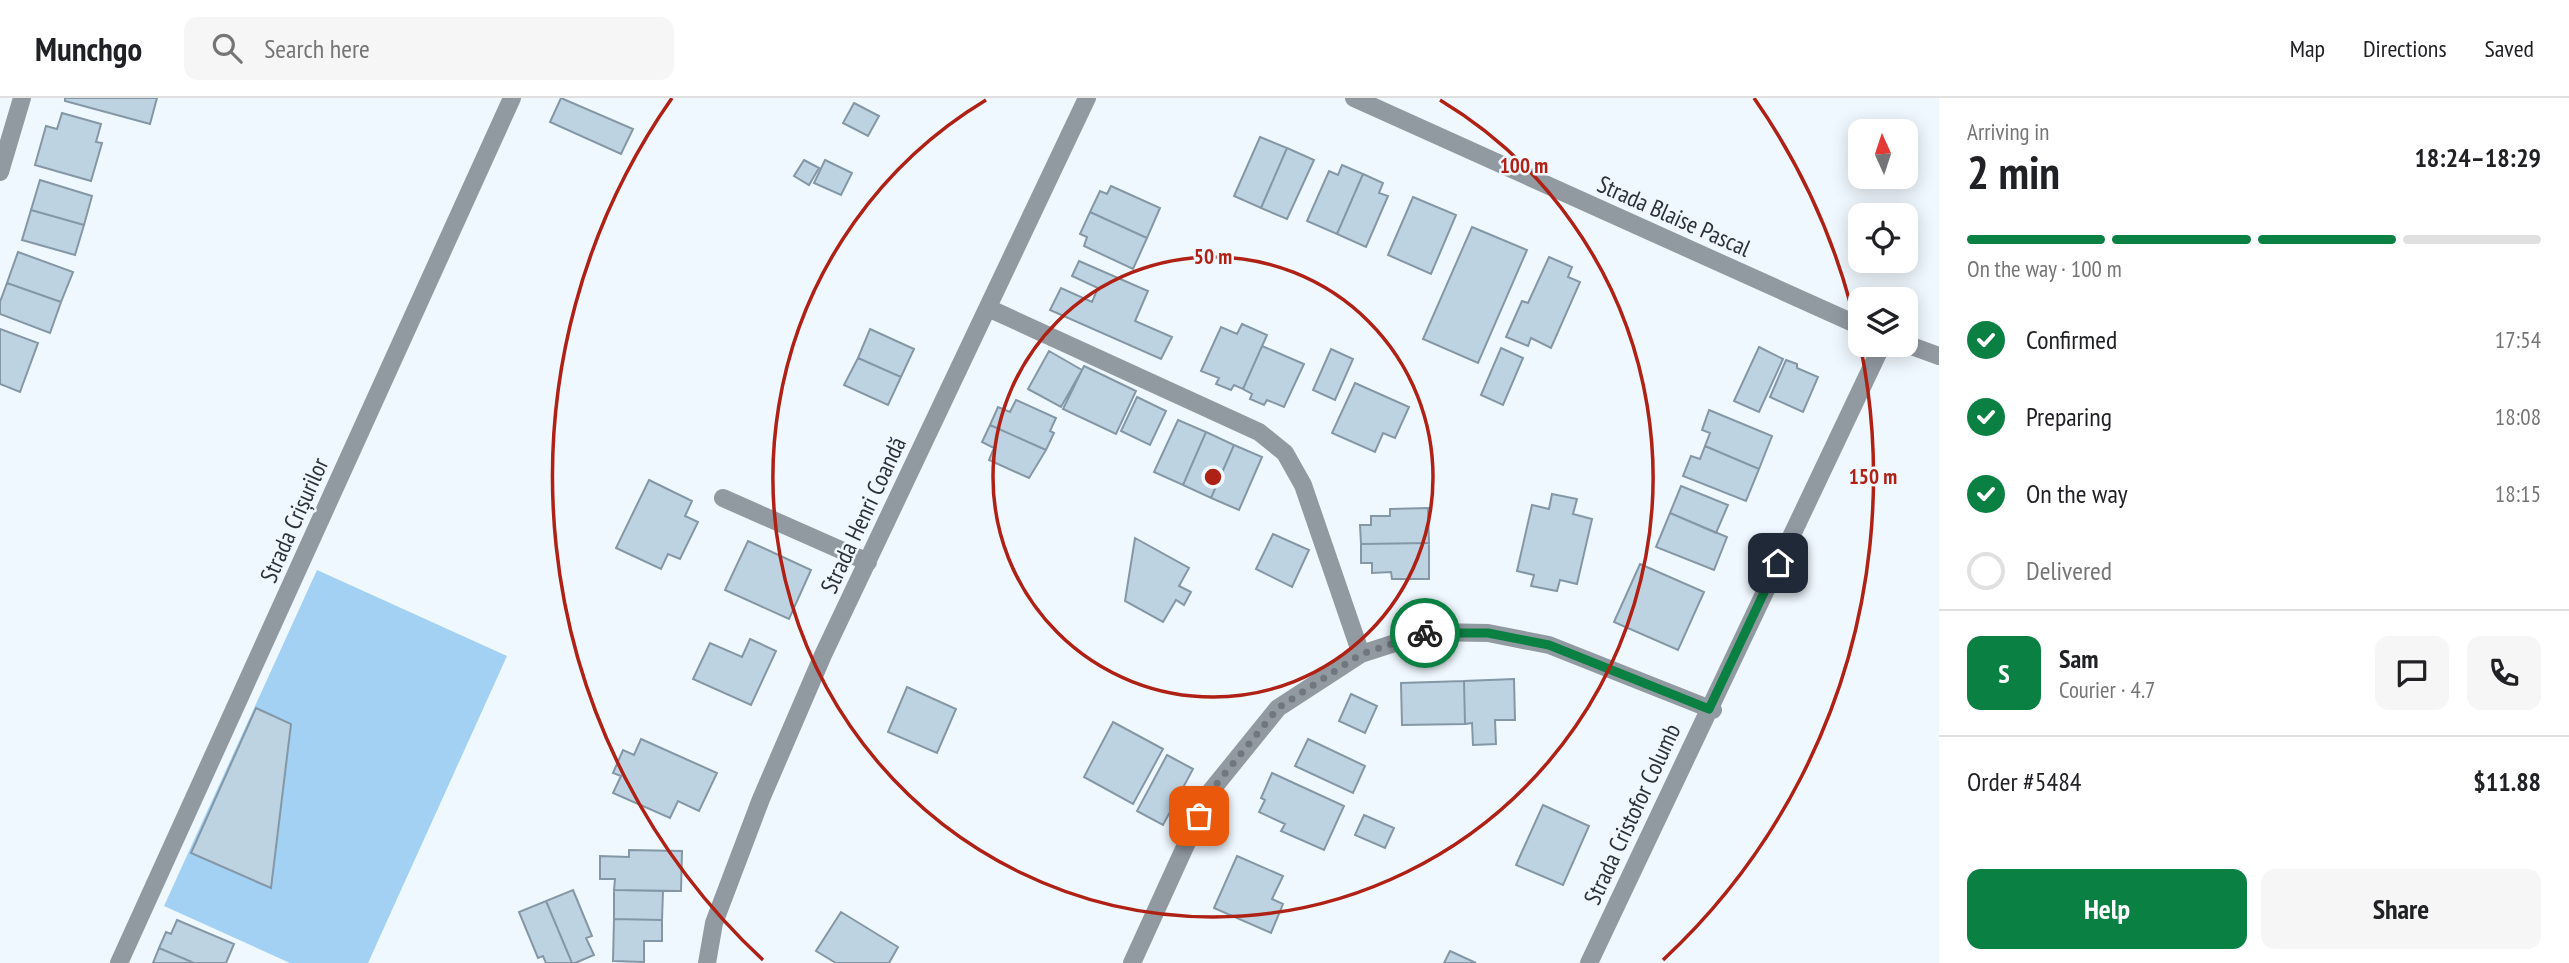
<!DOCTYPE html>
<html lang="en">
<head>
<meta charset="utf-8">
<style>
	:root { --surface:#fff; --page:#f6f6f6; --text:#202124; --muted:#757577; --line:#e0e0e0; --accent:#0b8043 }
	body { margin:0; font-family:"PT Sans Narrow",sans-serif; background:var(--page); color:var(--text); height:100vh; display:flex; flex-direction:column; font-size:26px; white-space:nowrap }
	* { box-sizing:border-box; margin:0 }
	p { font-size:23px; color:var(--muted) }
	.icon { flex:none; width:38px; height:38px; fill:none; stroke:currentColor; stroke-width:2; stroke-linecap:round; stroke-linejoin:round }
	.map { position:relative; flex:1; overflow:hidden }
	.details { display:flex; flex-direction:column; background:var(--surface); width:630px }
	.details>* { flex:none }
	.needle { width:46px; rotate:357deg }
	.controls { position:absolute; left:1848px; top:21px; display:grid; gap:14px }
	.controls a { display:grid; place-items:center; width:70px; height:70px; border-radius:14px; background:var(--surface); box-shadow:0 4px 18px #0003; font-size:35px }
	.pin { position:absolute; display:grid; place-items:center; width:60px; height:60px; color:#fff; margin:-30px; border-radius:14px; box-shadow:0 4px 10px #0006 }
	.courier { position:absolute; display:grid; place-items:center; width:70px; height:70px; margin:-35px; border:5px solid #0b8043; border-radius:50%; background:#fff; color:#222; box-shadow:0 2px 9px #0007 }
	.summary em { font-style:normal; font-weight:700 }
	.summary div { display:flex; flex-direction:column-reverse }
	.summary { display:flex; align-items:center; justify-content:space-between; height:119px; padding:0 28px }
	h1 { font-size:46px; font-weight:700; line-height:52px }
	.bar { display:grid; grid-template-columns:repeat(4,1fr); gap:10px 7px; align-content:center; height:84px; padding:0 28px }
	.bar i { height:9px; border-radius:5px; background:var(--line) }
	.bar .on { background:var(--accent) }
	.bar p { grid-column:span 4 }
	.line { display:flex; align-items:center; gap:18px; padding:0 28px; border-top:2px solid var(--line) }
	.line div { flex:1 }
	.round { display:grid; place-items:center; flex:none; width:74px; height:74px; border-radius:14px; background:var(--page) }
	ol { padding:0 28px; list-style:none }
	li { display:flex; align-items:center; gap:21px; height:77px }
	li p { margin-inline-start:auto }
	li .icon { padding:7px; border-radius:50%; background:var(--accent); color:#fff; stroke-width:4 }
	li:last-child { color:var(--muted) }
	li i { width:38px; height:38px; border:4px solid var(--line); border-radius:50% }
	.cta { display:flex; gap:14px; margin-top:auto; padding:14px 28px }
	.cta a { flex:1; height:80px; border-radius:14px; background:var(--accent); color:#fff; font-size:28px; font-weight:700; line-height:80px; text-align:center }
	.cta a+a { background:var(--page); color:var(--text) }
	header { display:flex; align-items:center; gap:42px; box-sizing:border-box; height:98px; padding:0 35px; background:var(--surface); border-bottom:2px solid var(--line) }
	header strong { font-size:33px }
	nav { display:flex; gap:38px; margin-inline-start:auto; font-size:24px }
	.search { width:490px; height:63px; background:var(--page); display:flex; align-items:center; gap:18px; box-sizing:border-box; padding:0 24px; border-radius:14px; color:var(--muted); font-size:26px }
	main { display:flex; flex:1; min-height:0 }
	.map>svg:first-child { display:block }
	.park { fill:#a2d1f3 }
	.building { fill:#bed3e2; stroke:#8497a6; stroke-width:2 }
	.lines { fill:none; stroke-linecap:round; stroke-linejoin:round }
	.minor { stroke:#929aa1; stroke-width:18 }
	.done { stroke:#70787e; stroke-width:7; stroke-dasharray:0 12.6 }
	.route { stroke:#0b8043; stroke-width:9 }
	.ring { fill:none; stroke:#b02115; stroke-width:3.5 }
	.labels { text-anchor:middle; dominant-baseline:central; stroke-width:5; stroke-linejoin:round; paint-order:stroke }
	.street-label { font-size:24px; fill:#2b3339; stroke:#eff8fe }
	.centre { fill:#b02115; stroke:#eff8fe; stroke-width:3.5 }
	.ring-label { font-size:21px; text-anchor:middle; font-weight:bold; fill:#b02115; stroke:#eff8fe; stroke-width:5; stroke-linejoin:round; paint-order:stroke }
</style>
</head>
<body>
<header>
<strong>Munchgo</strong>
<div class="search"><svg class="icon" aria-label="search" viewBox="0 0 24 24"><circle cx="10" cy="10" r="6"/><path d="M15 15l6 6"/></svg>Search here</div>
<nav><a>Map</a><a>Directions</a><a>Saved</a></nav>
</header>
<main>
<div class="map">
<svg width="1939" height="865" viewBox="0 0 1939 865">
	<rect width="100%" height="100%" fill="#eff8fe"/>
	<path class="park" d="M317,472L507,558L368,865H290L164,808Z"/>
	<path class="building" d="M65,0H157L150,26L65,3Z
		M561,0L633,31L621,56L550,24Z
		M854,5L879,18L868,38L843,25Z
		M62,15L101,26L96,44L102,45L91,83L35,67L46,28L57,31Z
		M1260,39L1287,50L1261,110L1234,98Z
		M1287,50L1314,62L1287,121L1261,110Z
		M804,62L819,70L809,87L794,78Z
		M825,62L852,75L841,97L814,85Z
		M1342,67L1363,76L1337,136L1307,123L1329,73L1338,77Z
		M1363,76L1383,85L1379,95L1388,98L1366,149L1337,136Z
		M40,82L92,98L84,127L31,112Z
		M1111,88L1160,110L1147,140L1090,114L1100,93L1107,96Z
		M1413,99L1456,117L1431,176L1388,157Z
		M31,112L84,127L75,157L22,142Z
		M1090,114L1147,140L1133,171L1084,148L1087,139L1080,136Z
		M1472,129L1527,152L1478,265L1423,241Z
		M18,154L73,174L61,204L7,185Z
		M1549,159L1572,169L1568,179L1580,184L1551,250L1531,240L1528,248L1506,239L1522,203L1528,205Z
		M1079,163L1148,193L1135,223L1172,239L1161,261L1050,212L1061,190L1092,204L1098,190L1072,178Z
		M7,185L61,204L50,235L0,216V204Z
		M1242,226L1267,237L1243,291L1234,287L1231,292L1216,286L1219,280L1201,273L1221,229L1237,236Z
		M0,231L38,245L20,294L0,286Z
		M870,231L914,251L901,279L858,260Z
		M1262,248L1304,266L1284,309L1267,302L1264,307L1250,301L1252,296L1243,291Z
		M1759,249L1783,261L1759,314L1734,303Z
		M1501,250L1523,260L1503,307L1481,297Z
		M1331,251L1353,261L1335,302L1313,292Z
		M1049,253L1082,272L1061,309L1028,291Z
		M858,260L901,279L888,307L844,287Z
		M1786,262L1797,266V270L1818,279L1803,314L1770,299Z
		M1084,268L1136,293L1116,336L1063,311Z
		M1355,285L1409,309L1395,340L1383,335L1375,354L1332,335Z
		M1137,299L1166,313L1150,347L1121,333Z
		M1016,302L1056,320L1050,333L1054,335L1046,352L990,327L998,309L1010,314Z
		M1709,312L1772,338L1759,371L1705,348L1710,335L1702,332Z
		M1178,322L1206,334L1183,387L1154,374Z
		M990,327L1046,352L1029,380L989,362L994,350L982,344Z
		M1206,334L1234,347L1211,400L1183,387Z
		M1234,347L1262,359L1239,412L1211,400Z
		M1705,348L1759,371L1746,403L1683,378L1691,358L1700,361Z
		M649,382L692,403L685,418L698,424L680,461L668,456L661,471L616,450Z
		M1681,388L1728,407L1716,435L1670,415Z
		M1552,396L1577,401L1573,416L1592,421L1577,486L1560,482L1557,493L1531,488L1534,477L1517,473L1532,407L1549,411Z
		M1428,410L1429,445L1361,446L1360,427H1371V418H1390V411Z
		M1670,415L1727,439L1714,472L1656,449Z
		M1273,436L1309,452L1292,489L1256,471Z
		M1135,440L1189,470L1179,488L1191,494L1184,507L1176,502L1163,524L1125,503Z
		M748,443L811,472L789,521L725,492Z
		M1429,445V481H1392L1391,474L1372,475V465H1361V446Z
		M1640,466L1704,494L1678,552L1614,524Z
		M750,541L776,553L751,607L693,581L710,545L742,559Z
		M1514,581L1515,622H1495L1496,646L1473,647L1472,625L1465,626L1464,583Z
		M1464,583L1465,626L1402,627L1401,585Z
		M907,589L956,611L937,655L888,634Z
		M1351,596L1377,608L1365,635L1339,623Z
		M256,610L291,626L271,790L191,755Z
		M1113,624L1163,651L1133,706L1084,679Z
		M641,641L717,675L699,713L678,703L670,720L613,695L621,678L613,675L623,652L634,657Z
		M1308,641L1365,668L1353,695L1295,668Z
		M1167,657L1193,671L1163,727L1137,713Z
		M1272,675L1344,708L1324,752L1281,733L1285,726L1259,714L1265,702L1261,700Z
		M1543,707L1589,728L1563,787L1516,767Z
		M1364,717L1394,730L1385,750L1355,737Z
		M629,752L682,753L681,793L614,792L615,781H600V758L629,759Z
		M1237,758L1283,778L1272,801L1283,806L1271,835L1214,810Z
		M573,792L592,838L586,840L594,857L575,865H572L546,803Z
		M614,792L663,793L662,822L614,821Z
		M546,803L572,865H546L543,858L538,860L519,814Z
		M841,814L898,849L889,865H836L816,853Z
		M614,821L662,822V843H644V864L613,863Z
		M177,822L234,846L226,865H194L159,850L166,834L171,836Z
		M159,850L194,865H153Z
		M1450,853L1476,865H1444Z"/>
	<g class="lines">
		<path class="minor" d="M1354,0L1860,228
			M0,74L22,0
			M988,210L1259,334L1285,355L1303,387L1361,556
			M1906,246L1939,258
			M723,400L868,464
			M119,865L512,0
			M707,865L714,825L761,701L823,557L1087,0
			M1132,865L1210,694L1278,610L1361,556L1429,534L1488,535L1549,547L1713,612
			M1589,865L1882,247"/>
	</g>
	<g class="lines">
		<path class="done" d="M1199,718L1210,694L1278,610L1361,556L1425,535"/>
		<path class="route" d="M1425,535H1488L1549,547L1709,611L1778,465"/>
	</g>
	<g class="ring">
		<circle cx="1213" cy="379" r="220"/>
		<path d="M1440 2A440 440 0 1 1 986 2"/>
		<path d="M763 862A660 660 0 0 1 672 0M1754 0A660 660 0 0 1 1663 862"/>
	</g>
	<g class="labels">
		<g class="street-label">
			<text transform="translate(1674 118) rotate(24)">Strada Blaise Pascal</text>
			<text transform="translate(863 417) rotate(-65)">Strada Henri Coandă</text>
			<text transform="translate(294 422) rotate(-66)">Strada Crișurilor</text>
			<text transform="translate(1632 716) rotate(-65)">Strada Cristofor Columb</text>
		</g>
	</g>
	<circle cx="1213" cy="379" r="10" class="centre"/>
	<g class="ring-label">
		<text x="1524" y="75">100 m</text>
		<text x="1213" y="166">50 m</text>
		<text x="1873" y="386">150 m</text>
	</g>
</svg>
<div class="controls">
<a><svg class="needle" viewBox="-14 -14 28 28"><path d="M0-13l5 13h-10z" fill="#e53935"/><path d="M0 13l5-13h-10z" fill="#757577"/></svg></a>
<a><svg class="icon" aria-label="locate" viewBox="0 0 24 24"><circle cx="12" cy="12" r="6"/><path d="M12 2v4M12 18v4M2 12h4M18 12h4"/></svg></a>
<a><svg class="icon" aria-label="layers" viewBox="0 0 24 24"><path d="M12 4l9 5-9 5-9-5zM3 14l9 5 9-5"/></svg></a>
</div>
<div class="pin" style="left:1199px;top:718px;background:#ea580c"><svg class="icon" aria-label="bag" viewBox="0 0 24 24"><path d="M5 8h14l-1 12H6zM9 8a3 3 0 0 1 6 0"/></svg></div>
<div class="pin" style="left:1778px;top:465px;background:#1f2937"><svg class="icon" aria-label="home" viewBox="0 0 24 24"><path d="M3 11l9-7 9 7M6 9v11h12V9"/></svg></div>
<div class="courier" style="left:1425px;top:535px"><svg class="icon" aria-label="bike" viewBox="0 0 24 24"><circle cx="6" cy="16" r="4"/><circle cx="18" cy="16" r="4"/><path d="M6 16l4-8h5l3 8M10 8l3 8H6M13 5h3"/></svg></div>
</div>
<section class="details">
<div class="summary"><div><h1>2 min</h1><p>Arriving in</p></div><em>18:24–18:29</em></div>
<div class="bar"><i class="on"></i><i class="on"></i><i class="on"></i><i></i><p>On the way · 100 m</p></div>
<ol>
<li><svg class="icon" aria-label="check" viewBox="0 0 24 24"><path d="M5 12l5 5 9-10"/></svg>Confirmed<p>17:54</p></li>
<li><svg class="icon" aria-label="check" viewBox="0 0 24 24"><path d="M5 12l5 5 9-10"/></svg>Preparing<p>18:08</p></li>
<li><svg class="icon" aria-label="check" viewBox="0 0 24 24"><path d="M5 12l5 5 9-10"/></svg>On the way<p>18:15</p></li>
<li><i></i>Delivered</li>
</ol>
<div class="line" style="height:126px"><b class="round" style="background:var(--accent);color:#fff">S</b><div><b>Sam</b><p>Courier · 4.7</p></div><a class="round"><svg class="icon" aria-label="chat" viewBox="0 0 24 24"><path d="M4 5h16v11H9l-5 4z"/></svg></a><a class="round"><svg class="icon" aria-label="phone" viewBox="0 0 24 24"><path d="M5 4h4l2 5-3 2q2 4 5 5l2-3 5 2v4C11 20 4 13 5 4z"/></svg></a></div>
<div class="line" style="height:91px"><div>Order #5484</div><b>$11.88</b></div>
<div class="cta"><a>Help</a><a>Share</a></div>
</section>
</main>
</body>
</html>
